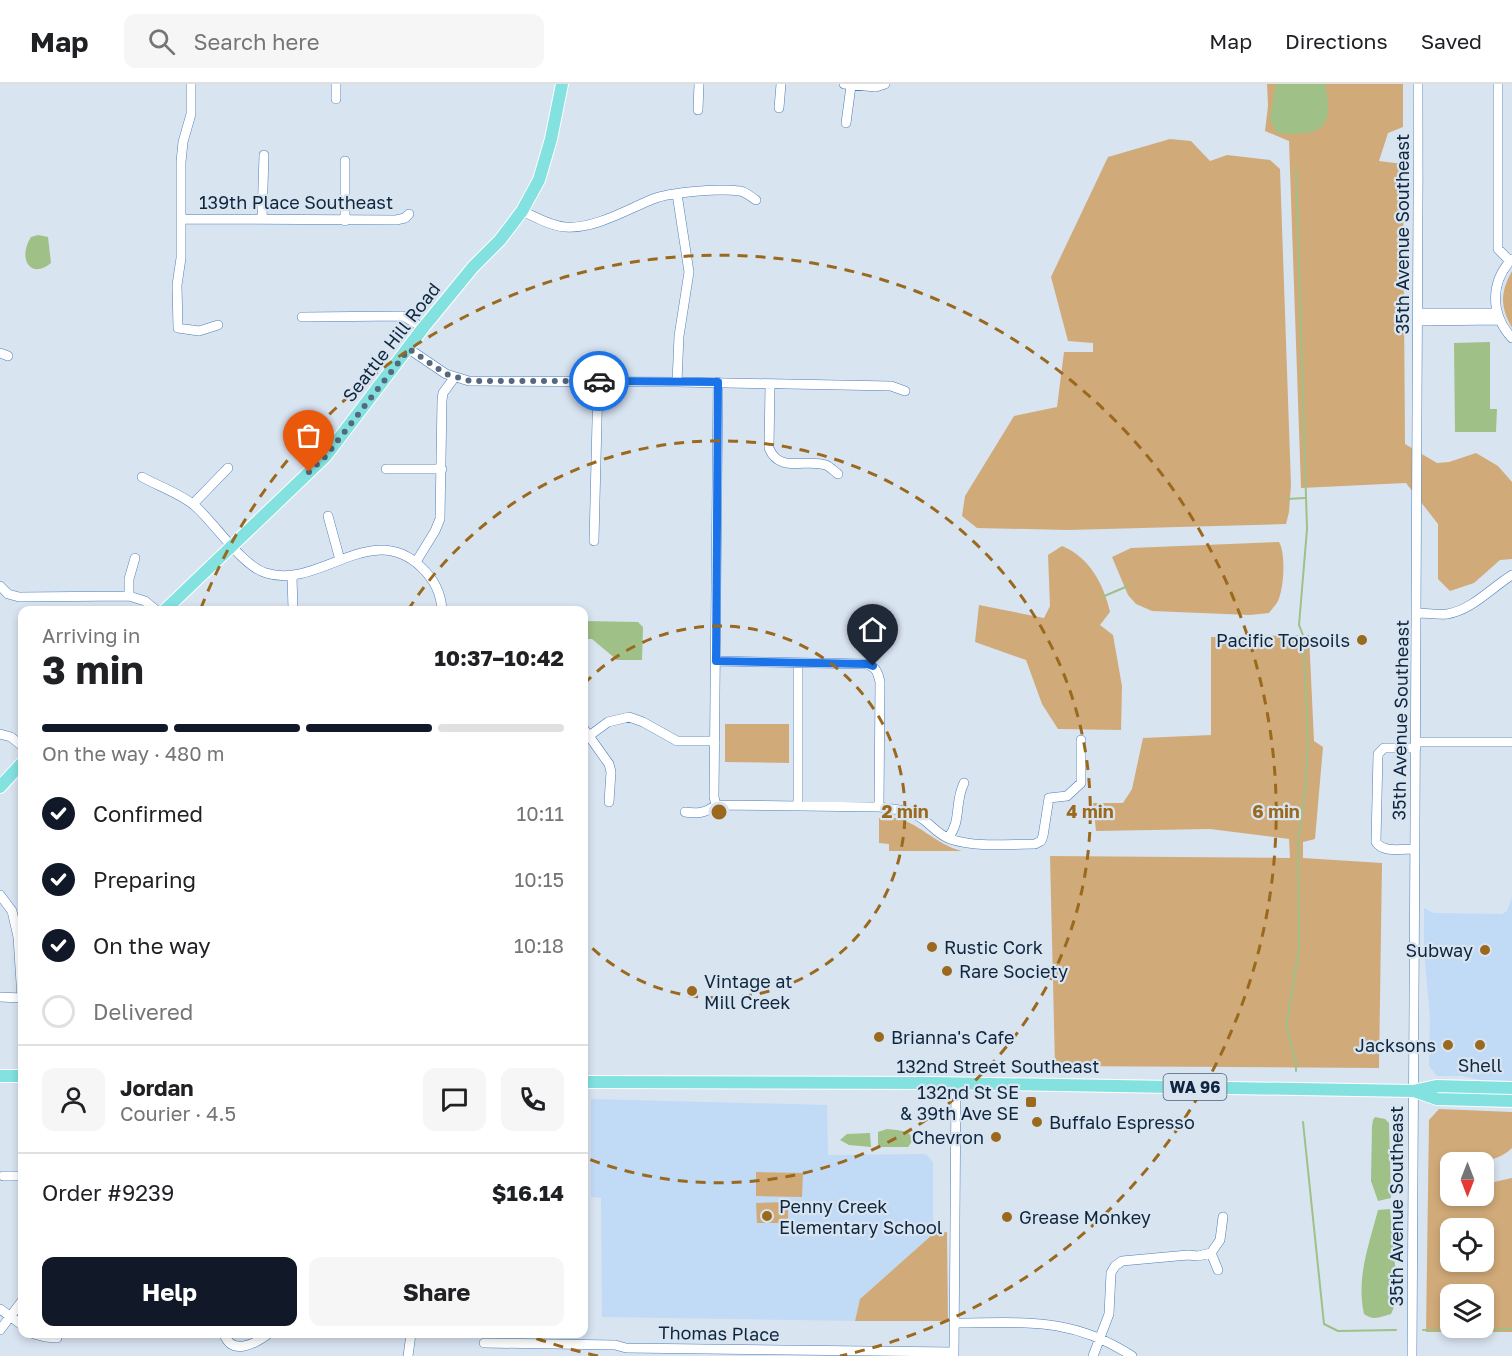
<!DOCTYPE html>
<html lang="en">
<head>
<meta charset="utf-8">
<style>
	:root { --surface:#fff; --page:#f6f6f6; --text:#202124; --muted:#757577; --line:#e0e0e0; --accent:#111827 }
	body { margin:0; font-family:"Golos Text",sans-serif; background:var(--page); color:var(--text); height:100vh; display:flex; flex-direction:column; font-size:22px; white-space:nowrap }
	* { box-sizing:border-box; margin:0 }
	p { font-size:20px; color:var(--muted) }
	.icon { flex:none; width:33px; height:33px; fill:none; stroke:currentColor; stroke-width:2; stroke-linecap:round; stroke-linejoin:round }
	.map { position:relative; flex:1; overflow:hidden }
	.panel { position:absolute; left:18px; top:522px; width:570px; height:732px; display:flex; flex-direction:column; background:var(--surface); border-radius:12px; box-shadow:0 3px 9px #0003 }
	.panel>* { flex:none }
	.needle { width:39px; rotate:180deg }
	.tools { position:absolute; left:1440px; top:1068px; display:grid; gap:12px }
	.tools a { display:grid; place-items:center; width:54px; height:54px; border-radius:12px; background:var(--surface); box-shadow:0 3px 9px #0003; font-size:30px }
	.pin { position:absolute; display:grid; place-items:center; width:51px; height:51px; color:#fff; margin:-62px -26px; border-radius:50% 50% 50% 0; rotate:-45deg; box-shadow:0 0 6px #0007 }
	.pin .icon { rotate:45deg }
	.courier { position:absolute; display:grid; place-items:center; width:60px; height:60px; margin:-30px; border:4px solid #1a73e8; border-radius:50%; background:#fff; color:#222; box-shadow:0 2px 8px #0007 }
	.headline em { font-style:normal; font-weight:700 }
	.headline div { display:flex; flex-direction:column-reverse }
	.headline { display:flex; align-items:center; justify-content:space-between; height:102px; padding:0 24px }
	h1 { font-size:39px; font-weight:700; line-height:45px }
	.bar { display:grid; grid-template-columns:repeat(4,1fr); gap:9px 6px; align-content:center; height:72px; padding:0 24px }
	.bar i { height:8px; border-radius:4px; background:var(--line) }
	.bar .active { background:var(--accent) }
	.bar p { grid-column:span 4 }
	.line { display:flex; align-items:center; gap:15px; padding:0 24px; border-top:2px solid var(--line) }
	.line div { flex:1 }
	.round { display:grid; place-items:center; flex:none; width:63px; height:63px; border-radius:12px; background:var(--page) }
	ol { padding:0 24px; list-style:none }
	li { display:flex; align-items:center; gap:18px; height:66px }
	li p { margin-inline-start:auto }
	li .icon { padding:6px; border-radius:50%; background:var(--accent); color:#fff; stroke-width:4 }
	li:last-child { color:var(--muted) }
	li i { width:33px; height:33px; border:3px solid var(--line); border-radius:50% }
	.button { display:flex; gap:12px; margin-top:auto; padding:12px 24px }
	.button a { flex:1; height:69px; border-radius:12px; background:var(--accent); color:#fff; font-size:24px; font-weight:700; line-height:69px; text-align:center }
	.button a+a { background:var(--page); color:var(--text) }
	header { display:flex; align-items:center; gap:36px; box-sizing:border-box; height:84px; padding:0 30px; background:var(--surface); border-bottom:2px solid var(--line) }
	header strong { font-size:28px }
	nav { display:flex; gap:33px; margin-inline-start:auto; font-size:21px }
	.search { width:420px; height:54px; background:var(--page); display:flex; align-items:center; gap:15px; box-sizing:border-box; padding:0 21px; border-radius:12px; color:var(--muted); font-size:22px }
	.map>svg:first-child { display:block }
	.built { fill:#c1daf6 }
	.green { fill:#d1aa79; fill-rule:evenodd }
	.water { fill:#9fc087 }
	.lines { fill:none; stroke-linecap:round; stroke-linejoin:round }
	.stream { stroke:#9fc087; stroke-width:2 }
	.minor-casing { stroke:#4a7fba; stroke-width:10 }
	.major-casing { stroke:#fff; stroke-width:14 }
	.minor { stroke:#fff; stroke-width:9 }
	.major { stroke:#83e2e0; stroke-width:12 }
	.done { stroke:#56687d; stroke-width:6; stroke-dasharray:0 10.8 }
	.route { stroke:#1a73e8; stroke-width:8 }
	.ring { fill:none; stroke:#9b691d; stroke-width:3; stroke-dasharray:10 8 }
	.poi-dot { fill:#9b691d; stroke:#d9e4f1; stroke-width:2 }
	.labels { text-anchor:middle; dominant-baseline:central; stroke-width:4.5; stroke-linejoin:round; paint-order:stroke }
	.shield { fill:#d9e4f1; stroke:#4c5f74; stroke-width:1.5 }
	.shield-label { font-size:16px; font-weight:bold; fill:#0f263e }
	.street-label { font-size:18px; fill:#0f263e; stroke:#d9e4f1 }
	.poi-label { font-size:18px; fill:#0f263e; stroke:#d9e4f1; text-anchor:start }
	.centre { fill:#9b691d; stroke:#d9e4f1; stroke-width:3 }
	.ring-label { font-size:18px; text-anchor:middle; font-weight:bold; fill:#9b691d; stroke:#d9e4f1; stroke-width:4.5; stroke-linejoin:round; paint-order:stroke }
</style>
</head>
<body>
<header>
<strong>Map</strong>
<div class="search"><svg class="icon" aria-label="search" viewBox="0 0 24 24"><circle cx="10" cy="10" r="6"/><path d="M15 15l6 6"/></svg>Search here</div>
<nav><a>Map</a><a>Directions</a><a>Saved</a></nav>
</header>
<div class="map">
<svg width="1512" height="1272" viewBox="0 0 1512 1272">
	<rect width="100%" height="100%" fill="#d9e4f1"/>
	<path class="built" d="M1512,813V997L1482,996L1462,992H1437L1429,982L1430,933L1424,868V824L1434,829L1502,830L1507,827Z
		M591,1015L827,1021L828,1071L926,1070L933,1078V1150L860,1215L855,1237L602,1233L601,1114L591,1113Z"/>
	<path class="green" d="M1267,0H1403V43L1388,49L1379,77L1403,80L1405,360L1437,379L1449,378L1476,369L1498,382L1512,398V475L1500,476L1474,499L1450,507L1438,495V440L1406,399L1301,404L1289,57L1265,47L1268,22Z
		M1170,55L1191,57L1210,77L1227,71L1270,76L1280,85L1291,401L1289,428L1286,440L1068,446L977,444L962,432L965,412L1014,332L1057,323L1064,268H1093V259L1068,257L1051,193L1108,73Z
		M1512,187V244C1500,222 1500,209 1512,187Z
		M1279,458C1286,469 1284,505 1278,517C1276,521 1272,525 1269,529L1250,531L1152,527L1136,520L1128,511L1112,473L1131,464Z
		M1062,462C1089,473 1104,500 1110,528L1100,541L1113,551L1122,602L1121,646L1058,645L1042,620L1026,576L975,558L979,521L1044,534L1050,522L1048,471Z
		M1309,551L1314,657L1323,663L1315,755L1303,758V774L1382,779L1379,984L1055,982L1050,772L1290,774L1289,755L1210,745L1096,747L1093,719H1123L1132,705L1143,654L1211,651V553Z
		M725,640H789V679L725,678Z
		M890,733C920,737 933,760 962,767H889V760L879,759V734Z
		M1439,1025L1512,1028V1064C1496,1080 1472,1078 1450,1078V1112H1484V1097L1485,1100L1512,1094V1248H1426L1429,1036ZM1450,1144H1484V1178H1450ZM1450,1210H1484V1244H1450Z
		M756,1088L803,1089L802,1113L756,1112Z
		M788,1118V1139H757L756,1119Z
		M947,1148L948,1237H855L860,1215L933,1150Z"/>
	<path class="water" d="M1276,0H1325C1335,45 1321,53 1277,49L1270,35Z
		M38,151L48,153L51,179C31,196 17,175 31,153Z
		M1490,258V325H1497L1496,348H1455L1454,259Z
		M584,537L638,538L643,543L642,576H617L592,555H584Z
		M1375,1033L1385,1035L1389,1039L1391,1114L1378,1117L1371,1097L1372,1042L1373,1036Z
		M887,1045C897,1046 922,1047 908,1063H878V1048Z
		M870,1049L871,1063L849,1061L840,1056L847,1050Z
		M1390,1125L1398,1214L1391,1230C1381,1233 1373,1237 1364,1230C1356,1194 1369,1161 1378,1126Z"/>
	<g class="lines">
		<path class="stream" d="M1287,415L1305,414
			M1102,513L1128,502
			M1296,987V978L1286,942L1299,865L1298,759L1306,696L1308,655L1303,551L1299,541L1307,445L1296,85
			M1303,1038L1324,1240L1338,1247L1396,1246
			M1423,1246L1512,1245"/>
		<defs>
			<path id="minor" d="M191,0V30L183,58L181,78V174L177,201L178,244L199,247L218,241
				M844,0L876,3L885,0
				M1498,0V165L1510,177
				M336,15V0
				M779,24L781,0
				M698,26L699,0
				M846,39L851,2
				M677,110L689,188L679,252L677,298
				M522,127C536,133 550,142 565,143C595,145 626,126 653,115C671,108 721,104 740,107C746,108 751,113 756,116
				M181,135L396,136L405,134L409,130
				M262,135L264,71
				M345,137V77
				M1512,175C1490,198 1490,230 1512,254
				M1419,229H1496
				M302,233L403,232L423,244
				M1419,237L1499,236
				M409,265L446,290L469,297L677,298L891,302L905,307
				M0,269L8,272
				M770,301L769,364C779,390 806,374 826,381C830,383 834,387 838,390
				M386,385H442
				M142,393C158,402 179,409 194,421C214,438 242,482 266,489C319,506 371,435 421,483C434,495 441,508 442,526
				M193,420L228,384
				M328,432L340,476
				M594,457L598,297
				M416,478L435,447L440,435L442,316L443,309L454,294
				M292,493L293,525
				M0,502L8,510L19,513L129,512L145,517L156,526
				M129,512V495L135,474
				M1418,529C1427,529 1438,531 1447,530C1472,526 1491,504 1512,491
				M716,577L867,580C877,584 878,589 880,598L879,723
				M584,645L609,680L611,688L609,718
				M0,650L11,653L22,662
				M589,652L608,638L629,633L643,638L677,657H715
				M1417,658H1512
				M716,721L714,713L718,298
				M798,722V580
				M685,728C697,730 706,729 716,721L879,723C894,725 911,726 924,736C933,743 939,751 950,755C977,764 1008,760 1035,760L1041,757L1043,752L1049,714L1067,712L1081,699V656
				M948,754C962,737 954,719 964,699
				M1414,765C1402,765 1383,769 1376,758L1378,670L1384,664H1416
				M0,811L12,827L18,853L22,914L0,913
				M3,1092H22
				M1211,1169L1220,1156L1223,1133
				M1211,1169L1218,1186
				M0,1225L22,1241
				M955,1239C1023,1239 1071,1232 1132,1272
				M0,1246L22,1217
				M34,1250L45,1253L57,1254
				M224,1250C232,1272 255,1260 268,1250
				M484,1259L615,1261L626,1264L954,1268
				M408,1272L411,1250
				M954,1272L956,999
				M1093,1272L1109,1230L1111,1189L1115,1182L1122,1177L1188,1171L1198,1172L1211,1169
				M1412,1272C1413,848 1419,424 1418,0"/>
			<path id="major" d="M165,526L325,373L423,244L473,183L500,156L522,127L539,96L551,55L562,0
				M0,703L22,679
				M0,992H22
				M584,998L934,999L1413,1007L1436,1002L1512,1004
				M1414,1007L1437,1015L1512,1017"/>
		</defs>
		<use href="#minor" class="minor-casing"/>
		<use href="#major" class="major-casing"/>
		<use href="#minor" class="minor"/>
		<use href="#major" class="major"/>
	</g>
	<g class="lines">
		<path class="done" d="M309,388L325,373L409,265L446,290L470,297H599"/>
		<path class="route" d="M599,297L718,298L716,577L867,580L873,582"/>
	</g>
	<g class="ring">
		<path d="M584 600A186 186 0 1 1 584 856"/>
		<path d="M408 526A371 371 0 1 1 586 1074"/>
		<path d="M598 1272A557 557 0 0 1 524 1250M201 524A557 557 0 1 1 840 1272"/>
	</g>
	<g class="poi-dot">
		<circle cx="1362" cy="556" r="6"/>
		<circle cx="932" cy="863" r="6"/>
		<circle cx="1485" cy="866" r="6"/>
		<circle cx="947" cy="887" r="6"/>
		<circle cx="692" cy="907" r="6"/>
		<circle cx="879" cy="953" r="6"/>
		<circle cx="1448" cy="961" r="6"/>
		<circle cx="1480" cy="961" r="6"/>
		<rect x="1025" y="1012" width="12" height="12" rx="3"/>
		<circle cx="1037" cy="1038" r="6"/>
		<circle cx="996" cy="1053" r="6"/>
		<circle cx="767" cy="1132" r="6"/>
		<circle cx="1007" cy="1133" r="6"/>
	</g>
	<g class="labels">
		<rect class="shield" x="1163.5" y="990" width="63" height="26" rx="4.5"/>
		<g class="shield-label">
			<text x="1195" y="1003">WA 96</text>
		</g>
		<g class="street-label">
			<text x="296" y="118">139th Place Southeast</text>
			<text transform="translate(1402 150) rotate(-90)">35th Avenue Southeast</text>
			<text transform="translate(391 258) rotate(-52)">Seattle Hill Road</text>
			<text transform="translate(1400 636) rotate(-89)">35th Avenue Southeast</text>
			<text x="998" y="982">132nd Street Southeast</text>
			<text transform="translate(1396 1122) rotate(-90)">35th Avenue Southeast</text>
			<text transform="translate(719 1249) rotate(1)">Thomas Place</text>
		</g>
		<g class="poi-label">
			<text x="1350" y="556" text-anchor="end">Pacific Topsoils</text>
			<text x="944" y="863">Rustic Cork</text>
			<text x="1473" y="866" text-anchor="end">Subway</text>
			<text x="959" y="887">Rare Society</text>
			<text x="704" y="897">Vintage at<tspan x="704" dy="21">Mill Creek</tspan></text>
			<text x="891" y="953">Brianna's Cafe</text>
			<text x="1436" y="961" text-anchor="end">Jacksons</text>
			<text x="1480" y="981" text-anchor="middle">Shell</text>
			<text x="1019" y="1008" text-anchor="end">132nd St SE<tspan x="1019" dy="21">&amp; 39th Ave SE</tspan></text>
			<text x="1049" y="1038">Buffalo Espresso</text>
			<text x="984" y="1053" text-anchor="end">Chevron</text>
			<text x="779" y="1122">Penny Creek<tspan x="779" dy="21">Elementary School</tspan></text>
			<text x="1019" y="1133">Grease Monkey</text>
		</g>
	</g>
	<circle cx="719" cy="728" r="9" class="centre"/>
	<g class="ring-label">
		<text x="905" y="734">2 min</text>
		<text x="1090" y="734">4 min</text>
		<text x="1276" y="734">6 min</text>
	</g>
</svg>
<div class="tools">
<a><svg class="needle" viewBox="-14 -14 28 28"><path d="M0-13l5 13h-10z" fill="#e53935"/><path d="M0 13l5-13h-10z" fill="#757577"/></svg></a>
<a><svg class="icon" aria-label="locate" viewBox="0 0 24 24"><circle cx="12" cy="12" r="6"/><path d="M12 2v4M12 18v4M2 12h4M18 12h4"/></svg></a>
<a><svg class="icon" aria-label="layers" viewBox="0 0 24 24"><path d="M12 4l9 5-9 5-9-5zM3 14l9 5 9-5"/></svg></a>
</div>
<div class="pin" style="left:309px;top:388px;background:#ea580c"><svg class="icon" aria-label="bag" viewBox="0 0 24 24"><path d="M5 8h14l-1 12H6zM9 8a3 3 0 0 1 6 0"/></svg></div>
<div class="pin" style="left:873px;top:582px;background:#1f2937"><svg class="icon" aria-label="home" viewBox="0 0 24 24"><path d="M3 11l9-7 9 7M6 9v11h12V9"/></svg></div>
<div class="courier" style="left:599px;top:297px"><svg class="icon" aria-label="car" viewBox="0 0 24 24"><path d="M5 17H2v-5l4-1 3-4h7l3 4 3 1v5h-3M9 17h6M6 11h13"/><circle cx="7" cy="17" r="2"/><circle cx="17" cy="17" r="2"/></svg></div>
<section class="panel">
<div class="headline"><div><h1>3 min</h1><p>Arriving in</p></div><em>10:37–10:42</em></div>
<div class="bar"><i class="active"></i><i class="active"></i><i class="active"></i><i></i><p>On the way · 480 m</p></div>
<ol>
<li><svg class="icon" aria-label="check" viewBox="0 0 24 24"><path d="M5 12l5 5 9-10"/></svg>Confirmed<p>10:11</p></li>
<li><svg class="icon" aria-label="check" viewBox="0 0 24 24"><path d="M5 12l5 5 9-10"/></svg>Preparing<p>10:15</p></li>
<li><svg class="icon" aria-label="check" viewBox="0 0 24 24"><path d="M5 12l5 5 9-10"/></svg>On the way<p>10:18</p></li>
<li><i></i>Delivered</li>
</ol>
<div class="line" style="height:108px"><a class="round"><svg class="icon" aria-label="person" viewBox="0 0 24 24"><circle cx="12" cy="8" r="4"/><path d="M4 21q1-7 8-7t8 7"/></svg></a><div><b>Jordan</b><p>Courier · 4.5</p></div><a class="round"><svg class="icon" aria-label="chat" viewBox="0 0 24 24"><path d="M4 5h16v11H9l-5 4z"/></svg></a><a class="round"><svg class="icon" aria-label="phone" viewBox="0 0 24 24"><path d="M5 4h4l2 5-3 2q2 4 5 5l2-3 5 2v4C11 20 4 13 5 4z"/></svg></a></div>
<div class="line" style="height:78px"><div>Order #9239</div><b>$16.14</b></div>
<div class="button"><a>Help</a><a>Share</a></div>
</section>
</div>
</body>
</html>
